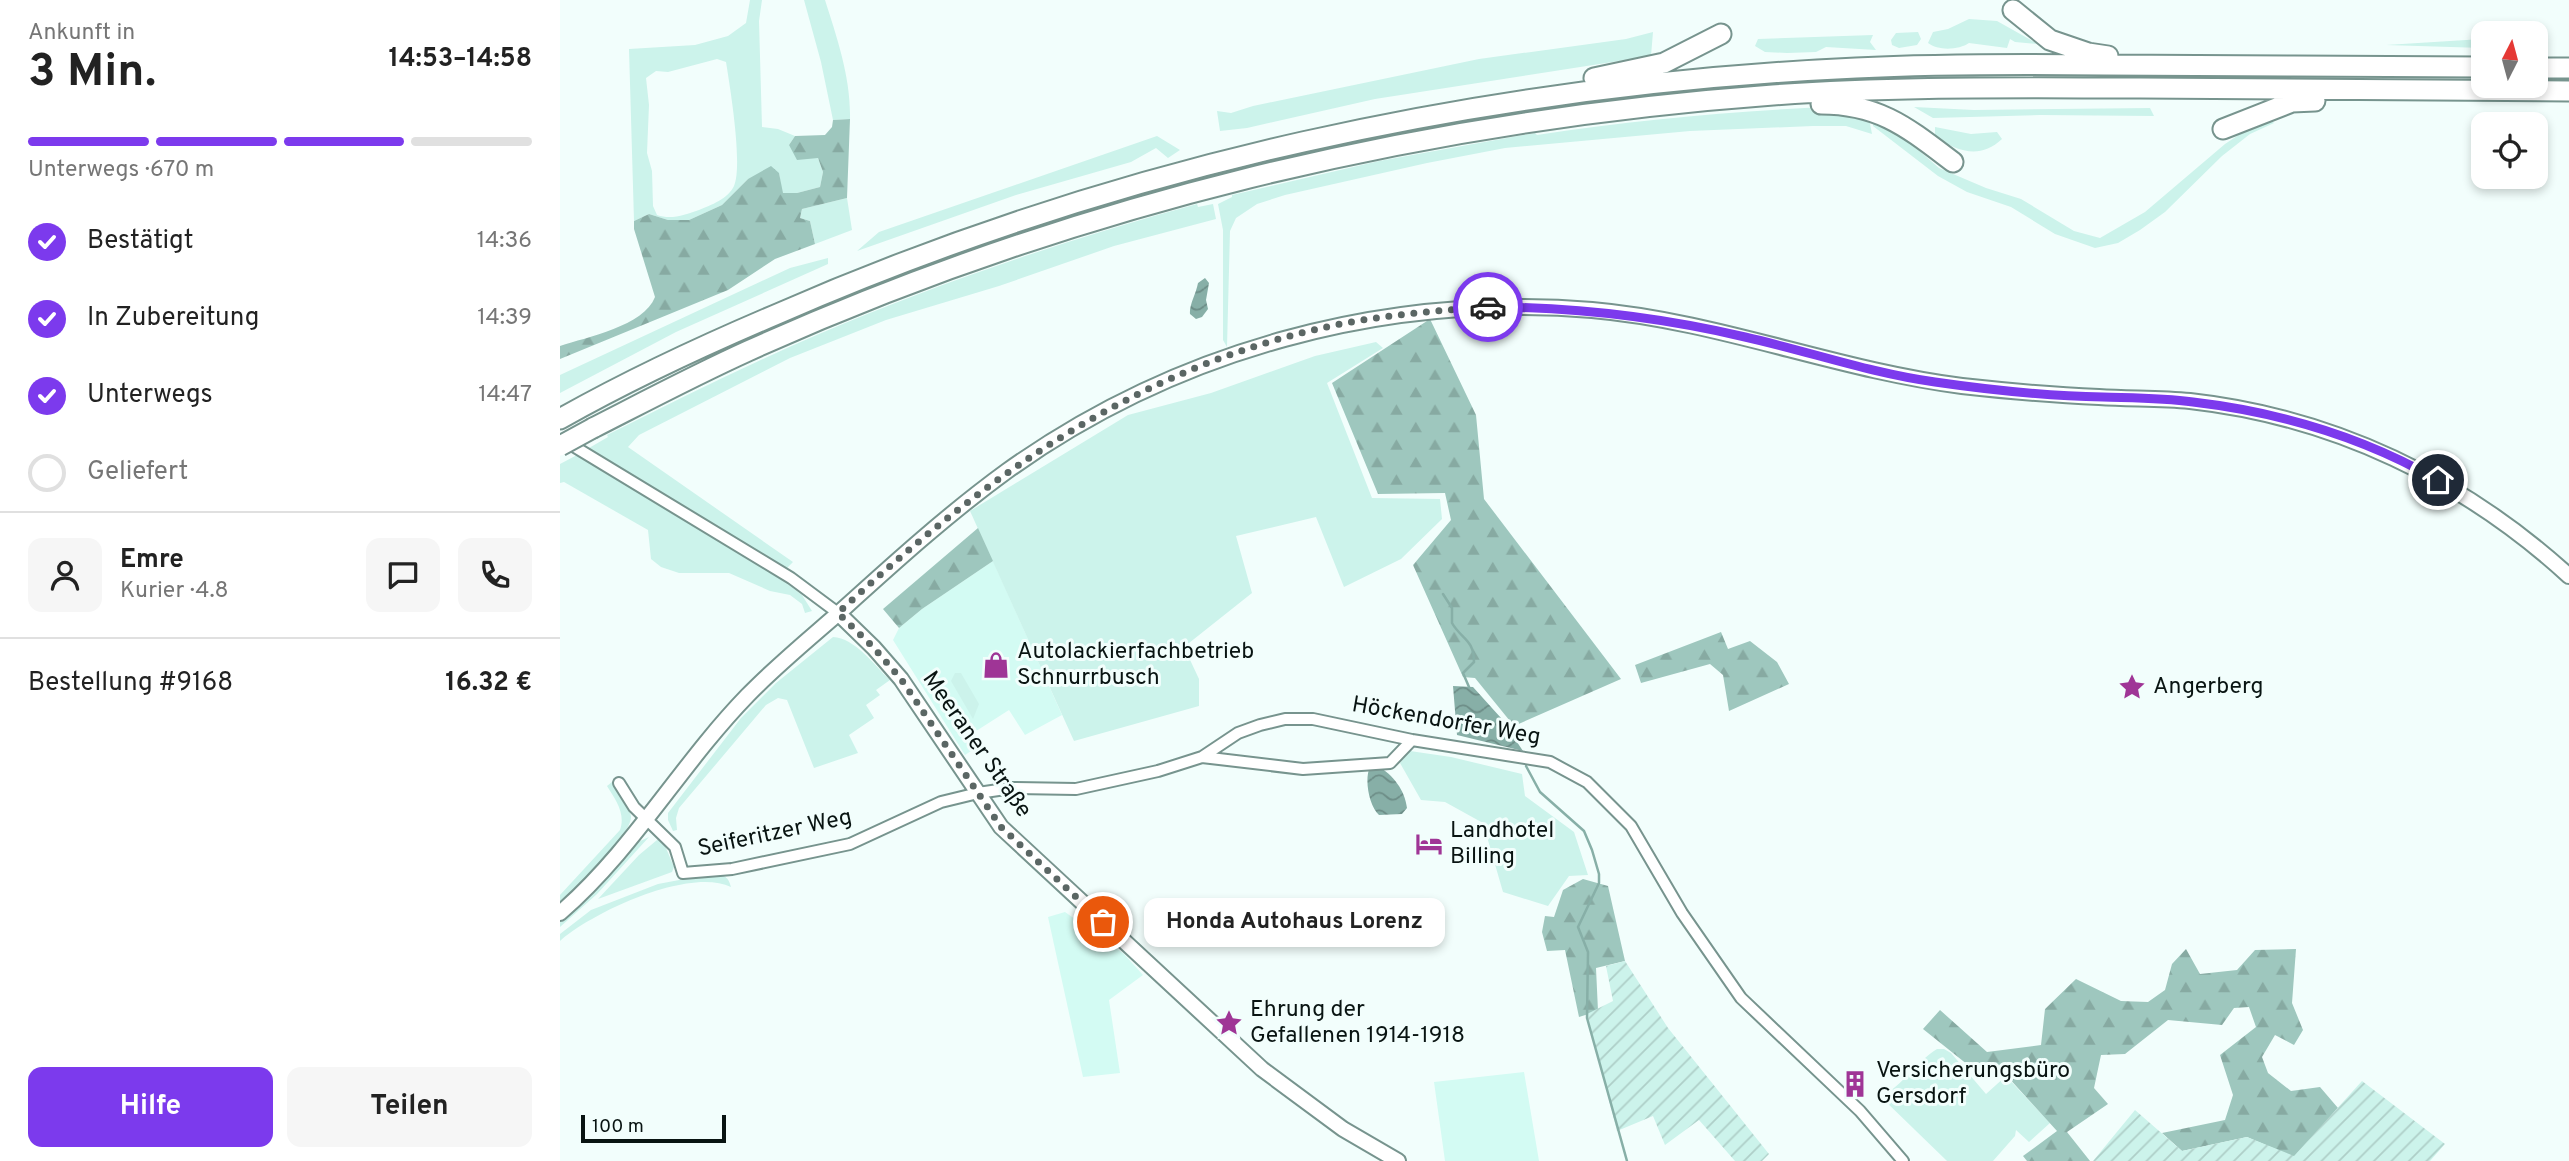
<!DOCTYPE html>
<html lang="de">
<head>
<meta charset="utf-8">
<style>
	:root { --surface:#fff; --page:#f6f6f6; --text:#222; --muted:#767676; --line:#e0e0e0; --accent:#7c3aed }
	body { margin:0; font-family:Overpass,sans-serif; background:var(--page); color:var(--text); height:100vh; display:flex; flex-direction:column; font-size:26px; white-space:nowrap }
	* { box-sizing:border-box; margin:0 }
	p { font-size:23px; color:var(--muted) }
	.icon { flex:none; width:38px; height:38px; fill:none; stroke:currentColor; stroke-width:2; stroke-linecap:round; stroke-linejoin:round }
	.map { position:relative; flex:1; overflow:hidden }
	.panel { display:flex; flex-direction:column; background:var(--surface); width:560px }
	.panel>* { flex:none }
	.needle { width:46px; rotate:6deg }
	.buttons { position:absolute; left:1911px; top:21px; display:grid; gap:14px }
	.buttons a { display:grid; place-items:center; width:77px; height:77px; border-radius:14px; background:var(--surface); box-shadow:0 4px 10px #0003; font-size:35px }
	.scale { position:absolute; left:21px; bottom:18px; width:145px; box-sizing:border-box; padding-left:7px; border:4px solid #091412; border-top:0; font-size:19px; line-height:24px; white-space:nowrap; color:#091412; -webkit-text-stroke:5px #f2fefc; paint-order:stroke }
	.pin { position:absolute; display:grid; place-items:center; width:60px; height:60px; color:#fff; margin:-30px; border:4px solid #fff; border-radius:50%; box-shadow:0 2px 7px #0007 }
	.courier { position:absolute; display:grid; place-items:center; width:70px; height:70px; margin:-35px; border:5px solid #7c3aed; border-radius:50%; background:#fff; color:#222; box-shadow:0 2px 9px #0007 }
	.bubble { position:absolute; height:49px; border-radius:14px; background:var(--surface); box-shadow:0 4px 10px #0003; font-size:23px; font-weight:700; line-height:49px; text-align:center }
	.summary em { font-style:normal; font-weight:700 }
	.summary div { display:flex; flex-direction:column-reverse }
	.summary { display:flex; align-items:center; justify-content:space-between; height:119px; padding:0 28px }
	h1 { font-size:46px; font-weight:700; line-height:52px }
	.bar { display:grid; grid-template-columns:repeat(4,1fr); gap:10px 7px; align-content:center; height:84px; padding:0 28px }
	.bar i { height:9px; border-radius:5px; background:var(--line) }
	.bar .on { background:var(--accent) }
	.bar p { grid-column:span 4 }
	.line { display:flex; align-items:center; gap:18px; padding:0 28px; border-top:2px solid var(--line) }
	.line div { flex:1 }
	.round { display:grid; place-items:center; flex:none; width:74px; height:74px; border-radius:14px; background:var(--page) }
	ol { padding:0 28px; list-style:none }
	li { display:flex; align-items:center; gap:21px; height:77px }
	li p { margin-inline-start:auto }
	li .icon { padding:7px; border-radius:50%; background:var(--accent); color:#fff; stroke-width:4 }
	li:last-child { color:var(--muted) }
	li i { width:38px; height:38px; border:4px solid var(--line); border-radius:50% }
	.cta { display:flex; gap:14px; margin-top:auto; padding:14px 28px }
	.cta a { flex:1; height:80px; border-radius:14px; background:var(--accent); color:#fff; font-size:28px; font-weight:700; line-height:80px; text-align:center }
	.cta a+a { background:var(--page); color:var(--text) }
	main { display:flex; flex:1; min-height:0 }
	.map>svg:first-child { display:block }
	.built { fill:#d3fbf3 }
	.green { fill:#ccf3eb; fill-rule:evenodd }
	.forest { fill:url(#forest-firs) }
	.garden { fill:url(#garden-furrows) }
	.water { fill:url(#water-waves) }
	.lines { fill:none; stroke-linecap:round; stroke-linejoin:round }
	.stream { stroke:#87afa7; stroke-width:2.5 }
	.street-casing { stroke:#77948e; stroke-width:14 }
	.secondary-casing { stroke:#77948e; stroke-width:18 }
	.highway-casing { stroke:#77948e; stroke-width:23 }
	.street { stroke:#fff; stroke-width:10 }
	.secondary { stroke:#fff; stroke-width:14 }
	.highway { stroke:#fff; stroke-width:19 }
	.highway-bridge-casing { stroke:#77948e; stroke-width:23; stroke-linecap:butt }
	.highway-bridge { stroke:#fff; stroke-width:19 }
	.done { stroke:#5b6664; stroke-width:7; stroke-dasharray:0 12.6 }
	.route { stroke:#7c3aed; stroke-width:9 }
	.labels { text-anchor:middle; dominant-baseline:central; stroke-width:6; stroke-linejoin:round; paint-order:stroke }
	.poi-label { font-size:23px; fill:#091412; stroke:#f2fefc; text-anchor:start }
	.street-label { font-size:23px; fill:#091412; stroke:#f2fefc }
</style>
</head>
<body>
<main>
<section class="panel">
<div class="summary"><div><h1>3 Min.</h1><p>Ankunft in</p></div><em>14:53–14:58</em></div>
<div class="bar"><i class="on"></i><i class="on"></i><i class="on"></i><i></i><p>Unterwegs · 670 m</p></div>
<ol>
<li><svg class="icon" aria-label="check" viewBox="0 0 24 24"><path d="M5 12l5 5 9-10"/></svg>Bestätigt<p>14:36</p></li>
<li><svg class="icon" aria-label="check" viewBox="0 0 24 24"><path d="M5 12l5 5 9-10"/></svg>In Zubereitung<p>14:39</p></li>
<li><svg class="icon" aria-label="check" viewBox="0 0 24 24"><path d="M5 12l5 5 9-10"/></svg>Unterwegs<p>14:47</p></li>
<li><i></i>Geliefert</li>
</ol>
<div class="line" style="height:126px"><a class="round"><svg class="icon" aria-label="person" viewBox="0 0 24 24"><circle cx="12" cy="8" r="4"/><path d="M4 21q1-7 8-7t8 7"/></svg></a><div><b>Emre</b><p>Kurier · 4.8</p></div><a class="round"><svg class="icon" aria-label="chat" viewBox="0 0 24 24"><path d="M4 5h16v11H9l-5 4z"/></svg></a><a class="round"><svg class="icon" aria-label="phone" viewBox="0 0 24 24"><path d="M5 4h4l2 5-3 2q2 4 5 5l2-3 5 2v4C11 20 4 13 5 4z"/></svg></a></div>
<div class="line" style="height:91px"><div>Bestellung #9168</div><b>16.32 €</b></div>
<div class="cta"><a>Hilfe</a><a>Teilen</a></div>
</section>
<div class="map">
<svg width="2009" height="1161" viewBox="0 0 2009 1161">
	<defs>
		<pattern id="forest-firs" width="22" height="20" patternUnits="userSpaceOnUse" patternTransform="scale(1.75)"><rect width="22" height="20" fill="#9ec7be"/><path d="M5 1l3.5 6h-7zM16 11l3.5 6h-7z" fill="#87aaa2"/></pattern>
		<pattern id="garden-furrows" width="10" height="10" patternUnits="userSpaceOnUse" patternTransform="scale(1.75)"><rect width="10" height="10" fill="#ccf3eb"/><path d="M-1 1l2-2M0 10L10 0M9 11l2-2" fill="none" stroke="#aecfc8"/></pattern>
		<pattern id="water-waves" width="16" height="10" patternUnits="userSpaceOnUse" patternTransform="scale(1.75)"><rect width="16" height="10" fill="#87afa7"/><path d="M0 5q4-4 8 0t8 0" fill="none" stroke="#6d8d87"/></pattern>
	</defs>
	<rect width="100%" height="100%" fill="#f2fefc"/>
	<path class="built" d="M433,561L502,715L465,735L449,710L413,733L420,745L405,755L333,640L339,628L362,609Z
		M505,912L563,953L583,975L549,1000L560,1073L523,1077L488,917Z
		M964,1072L979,1161H885L874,1082Z"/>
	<path class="green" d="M190,0H202L199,21L202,127L218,129L235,136L229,145L258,158L263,172L260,187L237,193H222L219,173L188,179L162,205L129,220H108L89,214L74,221L69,49L135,45L168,36L186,23ZM157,59L166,62C170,87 183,165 174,186C168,199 151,205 139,210C125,215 111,220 97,215L93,206L92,171L87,153L89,105L86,78L96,71L108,72Z
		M244,0H265C277,38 291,78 290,119L273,120L261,62Z
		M1409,19L1437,21L1478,44L1455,42L1450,39L1447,48L1409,43C1399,50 1378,51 1368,43L1373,32L1388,29Z
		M1093,32L1091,56L815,99L687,128L660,131L657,111L671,113L693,106L919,59L1066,39Z
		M1358,32L1361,39L1357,45L1339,48L1332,45L1331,40L1336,33Z
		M1313,35L1310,42L1316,50L1266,47L1256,52L1227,53L1205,52L1195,46L1198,39Z
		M1922,39L1923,48L1826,45Z
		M1263,107L1308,113L1312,134L1286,126H1253L1130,131L945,148L867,163L725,195L697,204L676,218L670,231L667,347L663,340V230L658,204L672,197V195L819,161L975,133L977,135C1072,120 1167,112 1263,107Z
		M1354,107L1414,110L1590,108L1594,116L1480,115L1373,118Z
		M1707,116L1714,123L1690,134L1662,156L1605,212L1580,230L1558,243L1535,248L1495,234L1451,207L1407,192L1378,176L1313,126L1314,119L1347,140L1379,168L1426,188L1461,199L1514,231L1540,238L1585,212L1665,144Z
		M1375,127L1411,134L1437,132L1442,139C1420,160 1397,151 1375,137Z
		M597,136L620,150L608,158L596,148L571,162L456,195L297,251L319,232Z
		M287,198L292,230L255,244L250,221L240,218L242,209Z
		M637,204L638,207L653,204L656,219L554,246L439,286L326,320L230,358L79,435L68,447L233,562L226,569L29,448L48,437L47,435C117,400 187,365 259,334C381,282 509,239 637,204Z
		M268,258V264L116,332L0,393V375L230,268Z
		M816,342L823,348L767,383L812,498L880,499L882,519L841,559L784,587L756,517L676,536L692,593L624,647L639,679V706L514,741L410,511L568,415L651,393L755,356Z
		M17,455L220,578L242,595L252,611L245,613L242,604L230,595L210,591L169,573H119L101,567L91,559L88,530L4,482L0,483V464Z
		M273,637C295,638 314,665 330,680L316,690L320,695L306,705L314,718L289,735L298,753L254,768L227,700L218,698L206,705L119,808L116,818L117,830L113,831L108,820V813L181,718L216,683Z
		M395,673H401L419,704L413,719L391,681Z
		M850,751L891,757L962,774L965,796L1014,832L1028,875L1009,876L988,906L943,892L923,823L885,802L861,800L840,763Z
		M52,782C58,792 69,805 71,816C73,833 14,891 0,905V895L60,830C66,813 55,799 47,786Z
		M89,837L37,894L0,927V920L38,885L76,843Z
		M97,840L103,841L114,867L112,872L38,899L79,855Z
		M151,874C163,875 168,875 171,887C129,867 33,912 0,941V934L31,910L98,884Z
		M1377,1049H1384L1391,1053L1426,1094L1446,1076L1490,1123L1469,1142L1456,1130L1455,1136L1433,1161H1387L1321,1097C1343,1085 1356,1062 1377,1049Z"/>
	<path class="forest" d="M290,119L287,198L242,209L240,218L250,221L255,244L215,259L168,290L0,359V346C27,337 84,326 95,297L74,229V221L89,214L108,220H129L162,205L188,179L211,166L219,173L223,193H237L260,187L263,172L258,158L237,160L229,145L235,136L265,135L272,127L273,120Z
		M870,319L916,415L924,499L1061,679L954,726L915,678L903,677L853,565L891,520L885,493L818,494L772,383Z
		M418,528L433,561L362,609L339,628L323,609Z
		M1161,632L1168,649L1190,641L1217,662L1229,684L1169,711L1163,675L1150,664L1081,683L1075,665Z
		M1023,879L1048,886L1065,961L1036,968L1038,1011L1019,1017L1005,950L987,951L982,932L985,916L994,917L1003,890Z
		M1626,949L1640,974L1677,970L1695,950L1736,949L1732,1003L1743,1030L1734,1045L1715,1035L1702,1057L1708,1073L1731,1091L1760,1087L1778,1108L1734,1157L1687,1137L1622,1151L1602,1133L1665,1120L1673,1095L1660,1055L1696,1027L1689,1007L1674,1008L1662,1025L1608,1020L1565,1054L1541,1055L1534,1088L1548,1104L1507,1132L1530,1161H1467L1463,1156L1497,1131L1447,1076L1423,1077L1363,1029L1380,1010L1427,1052L1481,1045L1485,1009L1516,979L1561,1001L1588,1002L1605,990L1612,964Z"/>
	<path class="garden" d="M1065,961L1108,1028L1209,1154L1202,1161H1175L1139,1120L1105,1145L1093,1116L1057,1131L1027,1014L1053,1001L1046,966Z
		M1802,1081L1885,1144L1870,1161H1533L1575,1110L1622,1151L1687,1137L1734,1156Z"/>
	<path class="water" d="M645,278L649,283L646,300L648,309L642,317L636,319L630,314C629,305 636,294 638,283Z
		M893,686L913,687L941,718L963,751L897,735Z
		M818,766C833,775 845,790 847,808L842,814L819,815C809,806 804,779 810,767Z"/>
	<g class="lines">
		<path class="stream" d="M883,594L892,608V623C901,639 914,639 914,662L903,673L909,687
			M966,766L980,792L1024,831L1032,850L1039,874V883L1018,927L1028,952L1027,1018L1067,1161"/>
		<defs>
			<path id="street" d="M5,441L231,578L278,613
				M642,757L743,769L830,763L852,740
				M59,783L74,807L115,847L123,873L172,869L290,844L381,802L418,793L452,788L516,789L598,771L642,757L678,733L700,725L725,719H753L852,740L990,762L1027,782L1071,826L1122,913L1181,998L1300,1111L1343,1161"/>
			<path id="secondary" d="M278,613L314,648L341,679L441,827L702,1069L783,1129L838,1161
				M0,913C73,850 121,764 187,696C216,666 249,639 281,611C334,563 388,514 447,471C616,350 825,293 1032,310C1158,321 1276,370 1402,386C1447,391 1493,395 1539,397C1570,399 1600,398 1630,401C1773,417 1903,479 2009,576"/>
			<path id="highway" d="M1453,10L1490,40L1528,53L1548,56
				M1976,68H2009
				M1034,78L1104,63L1161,34
				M1261,104C1320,104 1348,128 1393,162
				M1663,129L1732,102L1755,101
				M0,419C69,380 142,346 215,315C557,165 924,85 1296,68C1379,64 1462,64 1545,65C1671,65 1797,67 1923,67
				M33,428C84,402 135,375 188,351C511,205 859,121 1213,95C1335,86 1458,88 1580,88C1723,90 1866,91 2009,91"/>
		</defs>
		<use href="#street" class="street-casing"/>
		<use href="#secondary" class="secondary-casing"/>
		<use href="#highway" class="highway-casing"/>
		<use href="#street" class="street"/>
		<use href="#secondary" class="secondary"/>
		<use href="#highway" class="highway"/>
		<defs>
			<path id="highway-bridge" d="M0,446L33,428"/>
		</defs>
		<use href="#highway-bridge" class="highway-bridge-casing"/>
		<use href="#highway-bridge" class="highway-bridge"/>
	</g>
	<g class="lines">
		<path class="done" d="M543,922L441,827L341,679L314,648L278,613C429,473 584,361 791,322C837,314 882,310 928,307"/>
		<path class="route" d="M928,307C1016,307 1099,317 1185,337C1248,351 1310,373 1375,382C1430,390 1487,396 1543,397C1573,398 1603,398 1633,402C1718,412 1803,437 1878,480"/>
	</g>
	<defs>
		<symbol id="shop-bare" viewBox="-9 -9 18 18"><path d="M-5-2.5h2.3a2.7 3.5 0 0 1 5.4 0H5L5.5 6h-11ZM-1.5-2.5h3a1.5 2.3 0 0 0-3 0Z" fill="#9f3596" stroke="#f2fefc" stroke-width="2.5" paint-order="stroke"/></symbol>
		<symbol id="sight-bare" viewBox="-9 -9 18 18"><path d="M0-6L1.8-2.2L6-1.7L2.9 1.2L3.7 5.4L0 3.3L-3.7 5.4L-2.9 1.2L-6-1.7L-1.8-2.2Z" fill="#9f3596" stroke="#f2fefc" stroke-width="2.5" paint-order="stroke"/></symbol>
		<symbol id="hotel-bare" viewBox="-9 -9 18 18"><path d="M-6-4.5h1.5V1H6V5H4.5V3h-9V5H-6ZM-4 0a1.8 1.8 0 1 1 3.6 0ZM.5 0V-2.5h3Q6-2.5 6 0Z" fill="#9f3596" stroke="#f2fefc" stroke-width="2.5" paint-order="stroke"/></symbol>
		<symbol id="building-bare" viewBox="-9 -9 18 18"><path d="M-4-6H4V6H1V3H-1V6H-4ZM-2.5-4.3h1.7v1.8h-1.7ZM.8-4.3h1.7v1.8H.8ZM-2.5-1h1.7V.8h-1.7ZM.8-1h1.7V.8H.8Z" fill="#9f3596" stroke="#f2fefc" stroke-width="2.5" paint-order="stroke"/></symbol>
	</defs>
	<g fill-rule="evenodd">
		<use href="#shop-bare" x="417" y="646" width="38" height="38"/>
		<use href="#sight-bare" x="1553" y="668" width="38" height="38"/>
		<use href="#hotel-bare" x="850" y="825" width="38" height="38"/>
		<use href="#sight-bare" x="650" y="1004" width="38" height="38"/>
		<use href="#building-bare" x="1276" y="1065" width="38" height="38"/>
	</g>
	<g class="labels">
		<g class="poi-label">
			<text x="457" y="652">Autolackierfachbetrieb<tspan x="457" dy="26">Schnurrbusch</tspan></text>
			<text x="1593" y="687">Angerberg</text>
			<text x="890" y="831">Landhotel<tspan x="890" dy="26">Billing</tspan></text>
			<text x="690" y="1010">Ehrung der<tspan x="690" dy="26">Gefallenen 1914-1918</tspan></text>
			<text x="1316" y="1071">Versicherungsbüro<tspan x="1316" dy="26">Gersdorf</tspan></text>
		</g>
		<g class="street-label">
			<text transform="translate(886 722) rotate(10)">Höckendorfer Weg</text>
			<text transform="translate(416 745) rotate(55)">Meeraner Straße</text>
			<text transform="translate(215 834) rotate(-12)">Seiferitzer Weg</text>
		</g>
	</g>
</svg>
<div class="buttons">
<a><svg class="needle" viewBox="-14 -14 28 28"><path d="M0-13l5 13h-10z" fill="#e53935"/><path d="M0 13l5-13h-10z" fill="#767676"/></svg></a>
<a><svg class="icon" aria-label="locate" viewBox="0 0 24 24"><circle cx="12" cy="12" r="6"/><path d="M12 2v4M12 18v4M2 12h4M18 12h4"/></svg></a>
</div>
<div class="scale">100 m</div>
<div class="pin" style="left:543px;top:922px;background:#ea580c"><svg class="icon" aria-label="bag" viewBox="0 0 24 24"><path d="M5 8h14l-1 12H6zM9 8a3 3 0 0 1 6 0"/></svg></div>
<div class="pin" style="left:1878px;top:480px;background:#1f2937"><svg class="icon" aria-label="home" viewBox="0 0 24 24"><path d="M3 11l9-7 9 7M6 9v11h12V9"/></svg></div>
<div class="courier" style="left:928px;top:307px"><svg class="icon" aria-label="car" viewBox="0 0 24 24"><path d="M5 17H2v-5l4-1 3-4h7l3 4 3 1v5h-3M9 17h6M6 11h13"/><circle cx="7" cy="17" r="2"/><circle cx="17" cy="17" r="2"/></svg></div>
<div class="bubble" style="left:584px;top:898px;width:301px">Honda Autohaus Lorenz</div>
</div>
</main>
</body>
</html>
